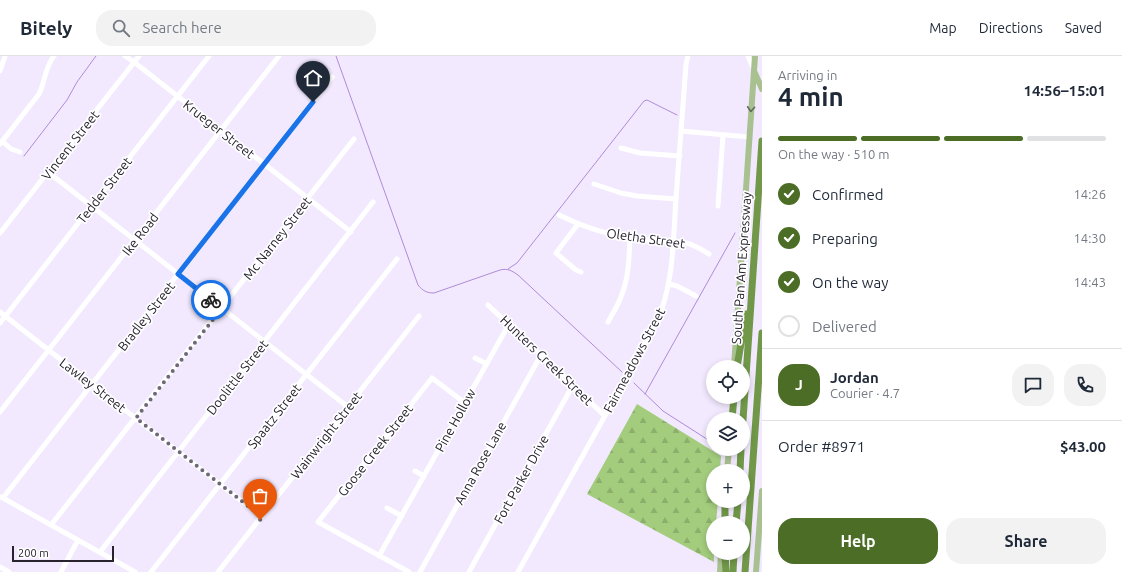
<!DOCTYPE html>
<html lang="en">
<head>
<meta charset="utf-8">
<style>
	:root { --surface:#fff; --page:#f2f2f3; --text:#1f2937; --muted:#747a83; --line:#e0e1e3; --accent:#4b6d25 }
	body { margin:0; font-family:Ubuntu,sans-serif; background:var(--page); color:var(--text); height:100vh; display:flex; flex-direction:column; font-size:15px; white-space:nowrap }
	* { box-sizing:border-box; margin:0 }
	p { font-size:13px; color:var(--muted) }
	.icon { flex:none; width:22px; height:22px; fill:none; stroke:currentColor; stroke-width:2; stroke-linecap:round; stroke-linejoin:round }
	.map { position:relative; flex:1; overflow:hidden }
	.panel { display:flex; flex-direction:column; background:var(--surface); width:360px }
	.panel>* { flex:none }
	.controls { position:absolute; left:706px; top:304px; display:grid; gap:8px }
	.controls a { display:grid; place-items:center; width:44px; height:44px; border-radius:50%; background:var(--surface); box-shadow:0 2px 6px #0003; font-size:20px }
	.scale { position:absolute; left:12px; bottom:10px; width:102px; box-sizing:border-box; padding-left:4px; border:2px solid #27222e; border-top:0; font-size:11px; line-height:14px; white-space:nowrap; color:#27222e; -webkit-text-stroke:3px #fff; paint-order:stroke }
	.pin { position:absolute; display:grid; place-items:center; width:34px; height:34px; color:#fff; margin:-41px -17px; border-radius:50% 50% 50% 0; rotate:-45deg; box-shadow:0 0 4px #0007 }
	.pin .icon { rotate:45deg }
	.courier { position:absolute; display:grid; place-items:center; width:40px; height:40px; margin:-20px; border:3px solid #1a73e8; border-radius:50%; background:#fff; color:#222; box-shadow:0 1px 5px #0007 }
	.summary em { font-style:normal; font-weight:600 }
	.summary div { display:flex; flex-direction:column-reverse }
	.summary { display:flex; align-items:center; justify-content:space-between; height:68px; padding:0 16px }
	h1 { font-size:26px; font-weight:600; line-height:30px }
	.bar { display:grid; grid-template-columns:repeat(4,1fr); gap:6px 4px; align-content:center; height:48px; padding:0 16px }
	.bar i { height:5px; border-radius:3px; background:var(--line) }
	.bar .on { background:var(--accent) }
	.bar p { grid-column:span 4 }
	.line { display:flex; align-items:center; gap:10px; padding:0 16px; border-top:1px solid var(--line) }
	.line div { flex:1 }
	.round { display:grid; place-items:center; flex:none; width:42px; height:42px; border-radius:16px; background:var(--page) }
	ol { padding:0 16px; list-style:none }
	li { display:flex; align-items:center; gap:12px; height:44px }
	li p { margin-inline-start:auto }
	li .icon { padding:4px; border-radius:50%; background:var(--accent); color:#fff; stroke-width:4 }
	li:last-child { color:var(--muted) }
	li i { width:22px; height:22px; border:2px solid var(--line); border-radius:50% }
	.cta { display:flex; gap:8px; margin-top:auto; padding:8px 16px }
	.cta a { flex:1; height:46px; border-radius:16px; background:var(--accent); color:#fff; font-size:16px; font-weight:600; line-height:46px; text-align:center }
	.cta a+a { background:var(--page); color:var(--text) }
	header { display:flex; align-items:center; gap:24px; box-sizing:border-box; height:56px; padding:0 20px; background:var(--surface); border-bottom:1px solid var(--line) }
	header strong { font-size:19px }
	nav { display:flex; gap:22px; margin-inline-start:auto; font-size:14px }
	.search { width:280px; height:36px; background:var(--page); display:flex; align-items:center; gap:10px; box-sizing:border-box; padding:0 14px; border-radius:16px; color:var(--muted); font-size:15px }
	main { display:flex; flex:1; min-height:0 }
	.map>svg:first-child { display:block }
	.forest { fill:url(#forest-firs) }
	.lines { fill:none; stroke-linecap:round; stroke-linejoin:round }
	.stream { stroke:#af8bd7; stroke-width:1 }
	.minor { stroke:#fff; stroke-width:5 }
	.major { stroke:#a9c191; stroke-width:6 }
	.highway { stroke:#709848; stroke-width:7 }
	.oneway { stroke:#626a5b }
	.done { stroke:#6e6877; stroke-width:4; stroke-dasharray:0 7.2 }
	.route { stroke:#1a73e8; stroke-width:5 }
	.labels { text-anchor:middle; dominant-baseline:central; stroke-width:3.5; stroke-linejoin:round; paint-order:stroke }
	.street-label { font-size:13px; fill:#27222e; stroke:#fff }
</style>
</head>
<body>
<header>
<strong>Bitely</strong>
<div class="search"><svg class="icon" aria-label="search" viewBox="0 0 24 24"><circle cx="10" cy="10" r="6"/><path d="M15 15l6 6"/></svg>Search here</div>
<nav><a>Map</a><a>Directions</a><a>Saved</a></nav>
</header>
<main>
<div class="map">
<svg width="762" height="516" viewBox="0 0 762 516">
	<defs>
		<pattern id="forest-firs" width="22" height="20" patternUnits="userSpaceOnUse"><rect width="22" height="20" fill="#a3cd7d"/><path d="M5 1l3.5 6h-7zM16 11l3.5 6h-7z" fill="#8cb06c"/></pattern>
	</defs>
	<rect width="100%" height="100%" fill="#f2e9fe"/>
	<path class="forest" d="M637,348L721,400L720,415H713V445H718L716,467H713L714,506L587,438Z"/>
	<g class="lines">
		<path class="stream" d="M336,0L418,229C423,235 427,237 434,237L500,214C508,212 512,215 518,219L622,316
			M24,100L67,44L77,26L96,0
			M508,213L517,207L644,45L647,44L677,59
			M634,327L663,355L713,387
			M645,338L735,177"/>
		<path class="minor" d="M125,0L134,6L351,176
			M748,0L754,14
			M0,15L5,0
			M681,75L749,81
			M2,85L11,93L20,96
			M0,88L39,38C45,26 45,11 54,0
			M621,92L640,97L680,100
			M48,116L348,351
			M594,128L621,137L637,140L676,143
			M718,150L723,79
			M559,159C583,171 608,179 635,183C653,185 674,183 690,188C697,191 703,194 709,198
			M578,168L556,197L576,214L581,216
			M0,177L139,0
			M669,228L677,230L696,240
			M488,249L605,360
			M0,256L262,461
			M608,266C613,257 619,248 622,238C629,220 629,201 630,182
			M0,267L209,0
			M475,302L487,308
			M0,356L279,0
			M415,415L424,420
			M1,441L135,516
			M3,442L332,21
			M387,452L402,460
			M51,469L354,83
			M100,496L373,146
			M379,500L509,268
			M0,511L9,516
			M61,516L78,484
			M151,516L397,203
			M218,516L419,260
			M409,516L318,466L432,322L465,347
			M420,516L541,299
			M469,516L573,329
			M518,516L656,268C674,228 673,186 676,142C679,98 683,53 686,8L688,0"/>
		<path class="major" d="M754,15L762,33
			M734,311L755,0
			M727,415L729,393
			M720,516L721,497
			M756,516L762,435"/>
		<path class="highway" d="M737,311L746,258
			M732,363L734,341
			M743,364L762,85
			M740,415L741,393
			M725,449V467
			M736,467L738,445
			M725,497L726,516
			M733,516L734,497
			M745,516L762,277"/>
	</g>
	<defs><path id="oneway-chevron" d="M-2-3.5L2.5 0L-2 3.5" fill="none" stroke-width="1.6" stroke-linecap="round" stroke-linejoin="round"/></defs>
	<use class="oneway" href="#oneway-chevron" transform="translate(751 53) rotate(94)"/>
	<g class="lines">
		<path class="done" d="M211,244L222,252L136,362L262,461L260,464"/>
		<path class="route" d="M211,244L178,218L313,46"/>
	</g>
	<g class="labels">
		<g class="street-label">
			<text transform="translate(219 73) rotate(38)">Krueger Street</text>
			<text transform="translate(70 89) rotate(-52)">Vincent Street</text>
			<text transform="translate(104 134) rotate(-52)">Tedder Street</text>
			<text transform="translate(140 178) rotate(-52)">Ike Road</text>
			<text transform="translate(277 182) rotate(-52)">Mc Narney Street</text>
			<text transform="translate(646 182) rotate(8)">Oletha Street</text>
			<text transform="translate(741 212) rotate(-86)">South Pan Am Expressway</text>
			<text transform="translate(146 260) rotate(-52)">Bradley Street</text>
			<text transform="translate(547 304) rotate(44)">Hunters Creek Street</text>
			<text transform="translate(634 304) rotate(-62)">Fairmeadows Street</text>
			<text transform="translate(237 321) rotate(-52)">Doolittle Street</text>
			<text transform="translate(93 329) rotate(38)">Lawley Street</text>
			<text transform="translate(274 360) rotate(-52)">Spaatz Street</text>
			<text transform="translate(455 364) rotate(-61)">Pine Hollow</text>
			<text transform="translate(326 379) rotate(-52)">Wainwright Street</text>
			<text transform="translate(375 394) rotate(-52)">Goose Creek Street</text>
			<text transform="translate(480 407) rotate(-61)">Anna Rose Lane</text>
			<text transform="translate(521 423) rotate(-61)">Fort Parker Drive</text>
		</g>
	</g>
</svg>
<div class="controls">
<a><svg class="icon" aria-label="locate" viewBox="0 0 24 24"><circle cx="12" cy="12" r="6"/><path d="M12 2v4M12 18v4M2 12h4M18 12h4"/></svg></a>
<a><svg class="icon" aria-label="layers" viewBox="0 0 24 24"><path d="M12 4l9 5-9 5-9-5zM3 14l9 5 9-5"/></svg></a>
<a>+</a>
<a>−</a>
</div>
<div class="scale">200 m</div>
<div class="pin" style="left:260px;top:464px;background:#ea580c"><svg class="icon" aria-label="bag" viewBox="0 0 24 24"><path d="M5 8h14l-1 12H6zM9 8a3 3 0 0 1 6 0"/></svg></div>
<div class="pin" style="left:313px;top:46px;background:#1f2937"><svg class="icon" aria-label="home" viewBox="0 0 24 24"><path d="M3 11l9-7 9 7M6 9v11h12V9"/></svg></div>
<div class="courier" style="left:211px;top:244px"><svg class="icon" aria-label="bike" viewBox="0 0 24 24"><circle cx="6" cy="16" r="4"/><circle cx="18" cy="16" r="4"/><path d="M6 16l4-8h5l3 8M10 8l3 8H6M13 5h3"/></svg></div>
</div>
<section class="panel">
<div class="summary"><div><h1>4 min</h1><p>Arriving in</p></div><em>14:56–15:01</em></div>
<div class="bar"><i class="on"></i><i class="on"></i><i class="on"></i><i></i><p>On the way · 510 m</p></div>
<ol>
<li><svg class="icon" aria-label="check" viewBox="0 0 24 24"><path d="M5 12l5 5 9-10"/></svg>Confirmed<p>14:26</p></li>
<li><svg class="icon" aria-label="check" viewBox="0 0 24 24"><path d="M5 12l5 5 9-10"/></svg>Preparing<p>14:30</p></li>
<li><svg class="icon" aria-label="check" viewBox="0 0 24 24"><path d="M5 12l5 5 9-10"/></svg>On the way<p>14:43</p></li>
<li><i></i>Delivered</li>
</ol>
<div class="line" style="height:72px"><b class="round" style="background:var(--accent);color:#fff">J</b><div><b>Jordan</b><p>Courier · 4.7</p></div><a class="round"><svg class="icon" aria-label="chat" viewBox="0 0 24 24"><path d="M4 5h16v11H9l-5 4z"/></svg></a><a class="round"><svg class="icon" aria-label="phone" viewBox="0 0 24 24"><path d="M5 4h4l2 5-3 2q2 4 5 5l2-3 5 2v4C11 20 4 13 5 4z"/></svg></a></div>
<div class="line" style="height:52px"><div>Order #8971</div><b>$43.00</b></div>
<div class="cta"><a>Help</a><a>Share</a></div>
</section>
</main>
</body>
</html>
